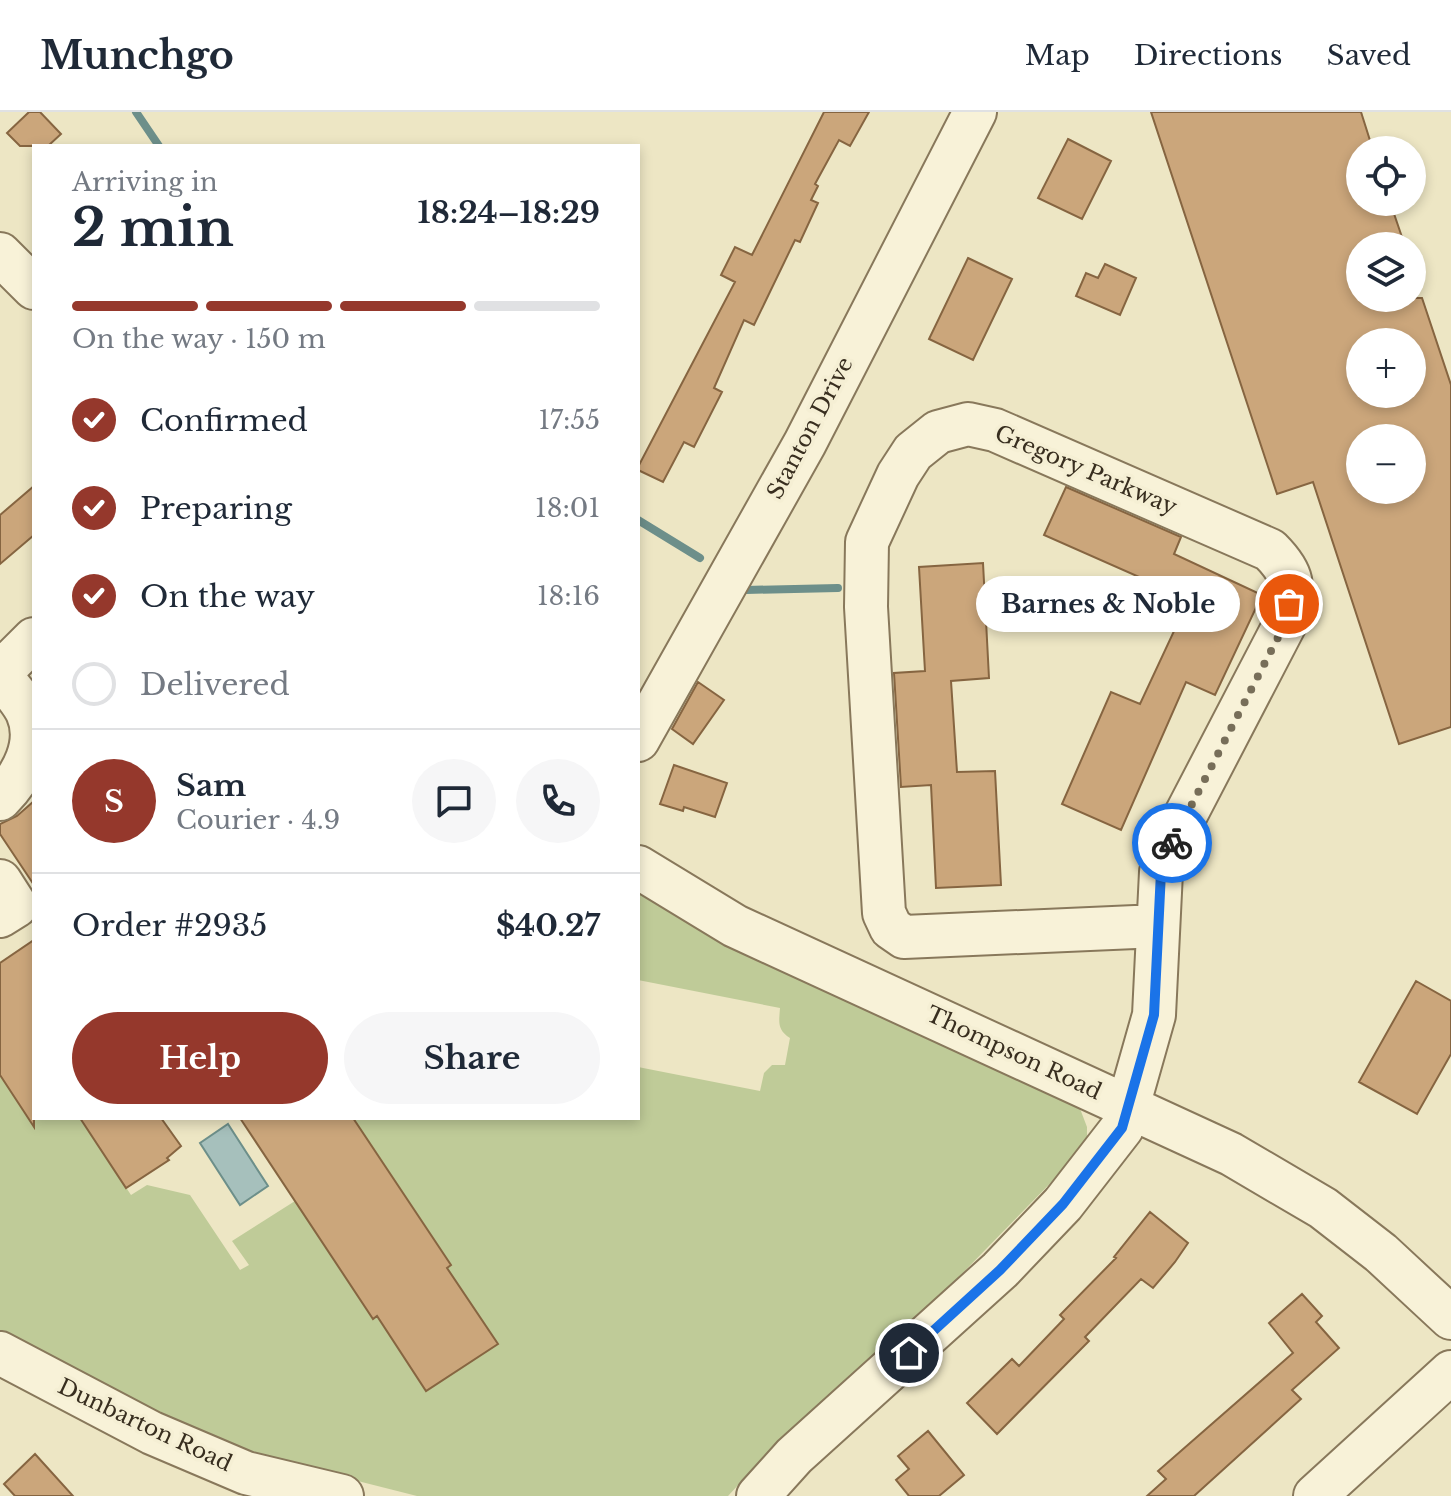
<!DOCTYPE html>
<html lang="en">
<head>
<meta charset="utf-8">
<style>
	:root { --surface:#fff; --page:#f6f6f7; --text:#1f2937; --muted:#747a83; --line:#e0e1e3; --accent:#95382c }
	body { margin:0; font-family:"Libre Baskerville",serif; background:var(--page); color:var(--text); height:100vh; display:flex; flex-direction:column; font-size:30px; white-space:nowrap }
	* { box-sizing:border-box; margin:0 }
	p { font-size:26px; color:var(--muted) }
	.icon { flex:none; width:44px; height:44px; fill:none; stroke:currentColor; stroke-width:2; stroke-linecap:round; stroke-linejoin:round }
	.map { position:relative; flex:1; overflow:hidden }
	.details { position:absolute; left:32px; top:32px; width:608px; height:976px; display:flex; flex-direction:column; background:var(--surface); border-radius:0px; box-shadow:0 4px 12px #0003 }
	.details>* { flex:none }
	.tools { position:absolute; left:1346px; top:24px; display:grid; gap:16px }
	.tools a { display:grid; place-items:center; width:80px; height:80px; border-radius:50%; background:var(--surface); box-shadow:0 4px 12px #0003; font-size:40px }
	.pin { position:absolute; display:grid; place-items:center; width:68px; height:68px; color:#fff; margin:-34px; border:4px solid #fff; border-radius:50%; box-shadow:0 2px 8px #0007 }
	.courier { position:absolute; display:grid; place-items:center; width:80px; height:80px; margin:-40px; border:6px solid #1a73e8; border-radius:50%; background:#fff; color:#222; box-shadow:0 2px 10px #0007 }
	.bubble { position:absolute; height:56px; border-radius:28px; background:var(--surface); box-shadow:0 4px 12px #0003; font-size:26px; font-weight:700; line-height:56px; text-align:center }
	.summary em { font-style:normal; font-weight:700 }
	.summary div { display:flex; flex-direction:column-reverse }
	.summary { display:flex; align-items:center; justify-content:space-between; height:136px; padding:0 40px }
	h1 { font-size:52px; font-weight:700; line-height:60px }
	.bar { display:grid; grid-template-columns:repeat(4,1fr); gap:12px 8px; align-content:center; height:96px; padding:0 40px }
	.bar i { height:10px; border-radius:6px; background:var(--line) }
	.bar .on { background:var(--accent) }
	.bar p { grid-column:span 4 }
	.line { display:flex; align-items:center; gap:20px; padding:0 40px; border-top:2px solid var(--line) }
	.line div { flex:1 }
	.round { display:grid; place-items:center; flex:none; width:84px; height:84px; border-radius:42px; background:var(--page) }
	ol { padding:0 40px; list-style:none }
	li { display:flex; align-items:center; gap:24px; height:88px }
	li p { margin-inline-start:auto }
	li .icon { padding:8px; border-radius:50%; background:var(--accent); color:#fff; stroke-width:4 }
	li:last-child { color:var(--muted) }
	li i { width:44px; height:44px; border:4px solid var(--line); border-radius:50% }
	.action { display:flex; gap:16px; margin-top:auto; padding:16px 40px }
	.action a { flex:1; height:92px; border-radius:48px; background:var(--accent); color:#fff; font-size:32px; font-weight:700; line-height:92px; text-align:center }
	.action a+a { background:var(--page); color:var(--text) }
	header { display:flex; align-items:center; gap:48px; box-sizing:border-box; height:112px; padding:0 40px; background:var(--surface); border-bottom:2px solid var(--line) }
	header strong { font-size:38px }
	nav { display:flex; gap:44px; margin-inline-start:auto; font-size:28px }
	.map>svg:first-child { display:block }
	.green { fill:#bfcb98 }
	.water { fill:#a6c0bc; stroke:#6d8f8a; stroke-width:2 }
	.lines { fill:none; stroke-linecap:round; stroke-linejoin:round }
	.stream { stroke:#6d8f8a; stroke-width:8 }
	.building { fill:#cba67b; stroke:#866541; stroke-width:2; fill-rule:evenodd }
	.minor-casing { stroke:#88785b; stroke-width:46 }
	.minor { stroke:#f8f2d8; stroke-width:42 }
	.done { stroke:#776e59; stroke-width:8; stroke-dasharray:0 14.4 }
	.route { stroke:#1a73e8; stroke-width:10 }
	.labels { text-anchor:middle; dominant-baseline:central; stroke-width:7; stroke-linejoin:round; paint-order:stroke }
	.street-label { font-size:22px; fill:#382e1f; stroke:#f5efd4 }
</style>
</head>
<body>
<header>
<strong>Munchgo</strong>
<nav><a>Map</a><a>Directions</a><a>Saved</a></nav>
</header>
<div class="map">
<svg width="1451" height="1384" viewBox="0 0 1451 1384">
	<rect width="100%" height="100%" fill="#ede6c4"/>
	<path class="green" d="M638,781L726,828L1079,994L1087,1015V1025L1068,1053L948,1176L776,1332L728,1384H417L259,1344L182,1316L0,1219V963L25,1002L34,996V1006H80L131,1083L147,1073L190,1083L240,1158L249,1153L232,1129L295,1089L373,1206L377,1204L427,1279L498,1232L447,1156L451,1153L353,1006H638V955L760,979L764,961L772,953H785L790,926C777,918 779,910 780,896L638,868Z"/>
	<path class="water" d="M228,1012L268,1074L240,1093L200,1031Z"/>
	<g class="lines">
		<path class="stream" d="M136,0L159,34
			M638,408L700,446
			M746,478L838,476"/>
	</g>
	<path class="building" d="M29,0H40L61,22L48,34H20L7,21Z
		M824,0H869L850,34L839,28L815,72L818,74L811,88L818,91L800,130L795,128L754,213L744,208L714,276L722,280L694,335L684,330L663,370L638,358V355L735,170L721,163L735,135L752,143Z
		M1151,0H1361L1373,38H1360V90H1390L1405,134H1360V186H1422L1451,273V615L1399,632L1313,370L1277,382ZM1360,230H1412V282H1360ZM1360,326H1412V378H1360Z
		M1068,27L1111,49L1082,107L1038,86Z
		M968,146L1012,167L973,248L929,227Z
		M1105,152L1136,166L1120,203L1076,184L1086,161L1098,166Z
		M34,374V423L0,452V403Z
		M1066,375L1181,425L1174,442L1262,483L1215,583L1186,570L1121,718L1062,692L1111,580L1140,592L1189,487L1044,423Z
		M983,451L989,566L951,569L957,660L995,659L1001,773L936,776L931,673L901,675L894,561L925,559L919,455Z
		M698,570L724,588L693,632L672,617Z
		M674,653L727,671L715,705L684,695L683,699L660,692Z
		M34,689V773L0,722V712L17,704Z
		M34,828V1015L0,963V851Z
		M1416,869L1451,889V942L1417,1002L1359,970Z
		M80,1006H161L181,1034L167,1046L169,1048L126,1076Z
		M240,1006H353L451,1153L447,1156L498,1232L426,1279L377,1204L373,1207Z
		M1150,1100L1188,1131L1175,1150L1153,1176L1141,1167L1085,1225L1089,1229L997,1322L967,1291L1012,1247L1019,1254L1064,1207L1060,1203L1116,1146L1114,1145Z
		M1302,1182L1322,1204L1316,1210L1339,1236L1292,1278L1301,1287L1194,1384H1147L1166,1367L1158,1359L1293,1241L1269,1211Z
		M928,1319L964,1363L939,1384H909L896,1368L909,1357L898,1344Z
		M35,1342L73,1384H15L4,1372Z"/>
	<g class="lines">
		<defs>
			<path id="minor" d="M0,142L34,176
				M0,561L34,527
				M0,563C8,574 21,587 27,600C41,631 22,665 0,687
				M638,628L805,331L975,0
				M638,755L735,814L1231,1042L1323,1096L1381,1141L1451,1206
				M0,769L16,794L0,804
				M0,1241L152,1321L246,1361L342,1384
				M758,1384L794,1344L1000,1158L1063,1092L1122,1016L1154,903L1161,760L1170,733L1287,508C1293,474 1296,464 1270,438L995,318L968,312L938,320L913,340L898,363L867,430L866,495L884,801L891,816L904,825L1158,814
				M1315,1384L1451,1260"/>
		</defs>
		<use href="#minor" class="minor-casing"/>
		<use href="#minor" class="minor"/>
	</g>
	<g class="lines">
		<path class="done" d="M1172,731L1287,508L1289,492"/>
		<path class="route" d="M909,1241L1000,1158L1063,1092L1122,1016L1154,903L1161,760L1172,731"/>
	</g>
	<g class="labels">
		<g class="street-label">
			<text transform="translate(810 316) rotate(-62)">Stanton Drive</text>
			<text transform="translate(1086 358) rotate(23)">Gregory Parkway</text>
			<text transform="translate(1014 941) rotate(25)">Thompson Road</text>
			<text transform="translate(145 1313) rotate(25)">Dunbarton Road</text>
		</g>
	</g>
</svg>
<div class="tools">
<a><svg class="icon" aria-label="locate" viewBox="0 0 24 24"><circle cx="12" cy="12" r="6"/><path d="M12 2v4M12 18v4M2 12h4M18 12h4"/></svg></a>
<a><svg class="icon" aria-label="layers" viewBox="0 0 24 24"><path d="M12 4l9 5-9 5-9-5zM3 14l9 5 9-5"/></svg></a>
<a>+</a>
<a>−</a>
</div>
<div class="pin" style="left:1289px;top:492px;background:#ea580c"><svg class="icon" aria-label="bag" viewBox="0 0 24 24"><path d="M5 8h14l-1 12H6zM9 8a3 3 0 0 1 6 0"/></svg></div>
<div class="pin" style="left:909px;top:1241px;background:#1f2937"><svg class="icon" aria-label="home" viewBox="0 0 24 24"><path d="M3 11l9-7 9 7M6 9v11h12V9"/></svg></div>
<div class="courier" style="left:1172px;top:731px"><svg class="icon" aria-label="bike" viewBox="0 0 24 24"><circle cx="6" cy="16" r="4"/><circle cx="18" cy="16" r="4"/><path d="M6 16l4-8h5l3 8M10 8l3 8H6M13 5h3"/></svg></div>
<div class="bubble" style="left:976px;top:464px;width:264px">Barnes &amp; Noble</div>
<section class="details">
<div class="summary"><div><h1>2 min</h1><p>Arriving in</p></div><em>18:24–18:29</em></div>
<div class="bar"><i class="on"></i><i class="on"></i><i class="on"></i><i></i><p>On the way · 150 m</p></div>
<ol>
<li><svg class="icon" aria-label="check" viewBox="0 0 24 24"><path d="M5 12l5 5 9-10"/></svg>Confirmed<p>17:55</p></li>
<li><svg class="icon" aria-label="check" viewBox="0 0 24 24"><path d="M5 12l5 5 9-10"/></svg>Preparing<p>18:01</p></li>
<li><svg class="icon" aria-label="check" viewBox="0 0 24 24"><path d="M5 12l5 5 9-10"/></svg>On the way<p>18:16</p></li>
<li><i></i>Delivered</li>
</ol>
<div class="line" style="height:144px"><b class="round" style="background:var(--accent);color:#fff">S</b><div><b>Sam</b><p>Courier · 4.9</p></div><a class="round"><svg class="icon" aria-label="chat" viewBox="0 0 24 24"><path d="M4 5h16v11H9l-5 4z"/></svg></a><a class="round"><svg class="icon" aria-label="phone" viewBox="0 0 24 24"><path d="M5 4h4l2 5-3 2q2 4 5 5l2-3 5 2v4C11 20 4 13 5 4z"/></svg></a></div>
<div class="line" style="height:104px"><div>Order #2935</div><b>$40.27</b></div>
<div class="action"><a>Help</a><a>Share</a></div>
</section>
</div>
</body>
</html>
